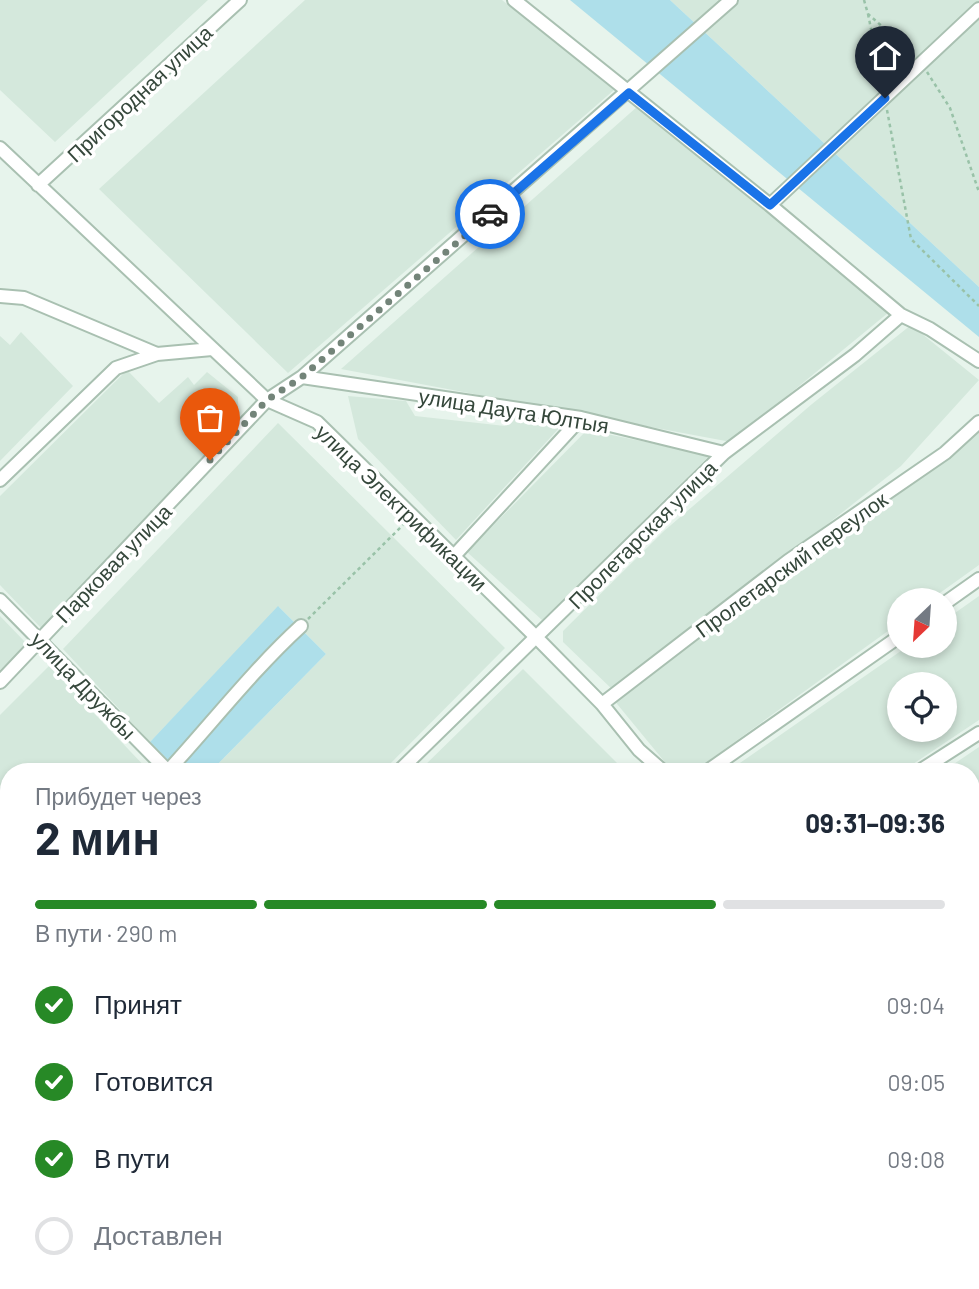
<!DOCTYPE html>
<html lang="ru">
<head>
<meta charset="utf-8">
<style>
	:root { --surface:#fff; --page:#f2f2f3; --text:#1f2937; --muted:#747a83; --line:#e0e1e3; --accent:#278926 }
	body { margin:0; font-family:Barlow,sans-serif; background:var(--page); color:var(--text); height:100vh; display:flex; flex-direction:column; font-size:26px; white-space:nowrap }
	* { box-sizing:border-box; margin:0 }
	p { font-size:23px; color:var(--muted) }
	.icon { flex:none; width:38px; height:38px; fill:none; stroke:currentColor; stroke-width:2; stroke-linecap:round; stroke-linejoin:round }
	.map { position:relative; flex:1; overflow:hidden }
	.sheet { position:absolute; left:0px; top:763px; width:980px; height:527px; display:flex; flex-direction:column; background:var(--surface); border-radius:28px 28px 0 0; box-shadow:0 4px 10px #0003 }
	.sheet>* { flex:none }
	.needle { width:46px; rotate:205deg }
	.controls { position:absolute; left:887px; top:588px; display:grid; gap:14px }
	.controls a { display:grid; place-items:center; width:70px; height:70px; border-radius:50%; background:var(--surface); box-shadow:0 4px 10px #0003; font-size:35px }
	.pin { position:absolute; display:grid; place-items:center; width:60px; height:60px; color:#fff; margin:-72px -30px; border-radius:50% 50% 50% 0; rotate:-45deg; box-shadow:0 0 7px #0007 }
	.pin .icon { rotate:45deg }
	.courier { position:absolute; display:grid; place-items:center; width:70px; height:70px; margin:-35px; border:5px solid #1a73e8; border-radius:50%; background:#fff; color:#222; box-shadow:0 2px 9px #0007 }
	.head em { font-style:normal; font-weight:700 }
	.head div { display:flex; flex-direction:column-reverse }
	.head { display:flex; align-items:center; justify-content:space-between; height:119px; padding:0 35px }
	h1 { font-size:46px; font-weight:700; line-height:52px }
	.bar { display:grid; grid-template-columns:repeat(4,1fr); gap:10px 7px; align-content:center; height:84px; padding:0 35px }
	.bar i { height:9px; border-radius:5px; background:var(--line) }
	.bar .selected { background:var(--accent) }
	.bar p { grid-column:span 4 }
	ol { padding:0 35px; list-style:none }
	li { display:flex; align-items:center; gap:21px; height:77px }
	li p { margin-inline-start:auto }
	li .icon { padding:7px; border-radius:50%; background:var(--accent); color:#fff; stroke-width:4 }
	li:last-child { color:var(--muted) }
	li i { width:38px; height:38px; border:4px solid var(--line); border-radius:50% }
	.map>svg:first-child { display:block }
	.residential { fill:#d4e8dc; fill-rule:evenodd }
	.green { fill:#aedfea }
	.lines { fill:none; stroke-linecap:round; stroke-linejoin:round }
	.street-casing { stroke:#a9c0b1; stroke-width:16 }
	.path { stroke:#99c2a8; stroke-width:2.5; stroke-dasharray:3.5 3.5; stroke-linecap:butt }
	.street { stroke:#fff; stroke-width:12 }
	.done { stroke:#738479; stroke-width:7; stroke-dasharray:0 12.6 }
	.route { stroke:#1a73e8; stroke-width:9 }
	.labels { text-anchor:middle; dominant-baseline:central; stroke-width:7; stroke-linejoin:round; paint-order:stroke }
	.street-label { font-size:21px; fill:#35473b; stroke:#fff }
</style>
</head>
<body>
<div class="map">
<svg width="979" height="1289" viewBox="0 0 979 1289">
	<rect width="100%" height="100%" fill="#e7f4ec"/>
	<path class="residential" d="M0,0H208L55,142L0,90Z
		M305,0H502L614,90L288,373L99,189Z
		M670,0H979V287Z
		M638,106L894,308L731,442L341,369Z
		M911,325L979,380L901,466L615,692L563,642V631L664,531L812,404Z
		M21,332L73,386L0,461V336L10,345Z
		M127,370L159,403L188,377L194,385L207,372L238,397V425L41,628L0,585V496Z
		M348,396L406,401L415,416L505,426L514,417L561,426L456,540L358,439Z
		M278,423L505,648L382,772H210L326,654L279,607L150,742L63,649Z
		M587,430L710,455L542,620L467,552Z
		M979,431V565L930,600H900L899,623L693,772H673L613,699Z
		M979,596V720L901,772H727L908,646H945V620ZM900,684H945V730H900Z
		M0,616L26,643L0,670Z
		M49,666L150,772H9V883L0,890V715Z
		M523,669L626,772H418Z
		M979,747V924L971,929V772H942Z
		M9,972V1104L0,1095V981Z
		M971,1068L979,1079V1145L971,1151Z
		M9,1186V1281H112L99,1289H0V1194Z
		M979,1192V1289H844L855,1281H971V1198Z
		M157,1281L178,1283L181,1289H144Z
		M219,1281H465L452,1289H225Z
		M514,1281H723L727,1289H502Z
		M748,1281H791L780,1289H753Z"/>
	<path class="green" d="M570,0H670L979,287V337Z
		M278,606L326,654L210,772H180L150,742Z
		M9,883V972L0,981V890Z"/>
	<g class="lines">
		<defs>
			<path id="street" d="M514,0L770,205L901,315L930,329L979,361
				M0,148L267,400L317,422L537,638L602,704L639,750L664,772
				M38,185L240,0
				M770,205L979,9
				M0,296L24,298L157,354L212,349
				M302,377L581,418L724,453
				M0,480L116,368L157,354
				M453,557L581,418
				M0,600L163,766L165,772
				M945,603L979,579
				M0,682L267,400L302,377L731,0
				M602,704L788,561L945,453L979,422
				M167,772C211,724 253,670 301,626
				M398,772L724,453L855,355L901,315
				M706,772L900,636
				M918,772L979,733
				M0,930L9,923
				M971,941L979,936
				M971,1030L979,1040
				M0,1120L9,1130
				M971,1167L979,1162
				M0,1174L9,1166
				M194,1281L199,1289
				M734,1281L738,1289
				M110,1289L121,1281
				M465,1289L476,1281
				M802,1289L813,1281"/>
		</defs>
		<use href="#street" class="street-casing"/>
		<path class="path" d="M864,0L868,14L915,55
			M868,14L882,83
			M927,72L950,108L979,192
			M887,110L911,239L979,306
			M308,619L403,525"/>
		<use href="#street" class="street"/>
	</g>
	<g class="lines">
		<path class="done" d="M210,460L267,400L302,377L490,214"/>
		<path class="route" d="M490,214L629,93L770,205L885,98"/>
	</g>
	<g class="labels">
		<g class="street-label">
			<text transform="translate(139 93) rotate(-43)">Пригородная улица</text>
			<text transform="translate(514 410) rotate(9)">улица Даута Юлтыя</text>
			<text transform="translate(402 507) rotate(44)">улица Электрификации</text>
			<text transform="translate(642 534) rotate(-45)">Пролетарская улица</text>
			<text transform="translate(113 563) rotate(-46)">Парковая улица</text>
			<text transform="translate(791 564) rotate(-36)">Пролетарский переулок</text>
			<text transform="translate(84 685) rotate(46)">улица Дружбы</text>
		</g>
	</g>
</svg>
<div class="controls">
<a><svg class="needle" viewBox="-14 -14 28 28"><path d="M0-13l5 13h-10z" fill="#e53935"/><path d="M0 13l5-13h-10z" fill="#747a83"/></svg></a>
<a><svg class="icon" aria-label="locate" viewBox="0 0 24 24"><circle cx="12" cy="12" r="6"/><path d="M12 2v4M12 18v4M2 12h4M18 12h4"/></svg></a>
</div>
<div class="pin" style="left:210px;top:460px;background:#ea580c"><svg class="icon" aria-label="bag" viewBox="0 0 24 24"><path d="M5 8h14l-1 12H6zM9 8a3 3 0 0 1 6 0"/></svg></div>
<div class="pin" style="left:885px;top:98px;background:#1f2937"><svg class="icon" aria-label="home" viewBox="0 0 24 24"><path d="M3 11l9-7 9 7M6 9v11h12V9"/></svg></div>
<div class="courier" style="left:490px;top:214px"><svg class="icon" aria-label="car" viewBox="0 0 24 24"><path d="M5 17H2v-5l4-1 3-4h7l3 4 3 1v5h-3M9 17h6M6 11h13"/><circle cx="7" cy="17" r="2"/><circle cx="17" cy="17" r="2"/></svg></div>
<section class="sheet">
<div class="head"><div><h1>2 мин</h1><p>Прибудет через</p></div><em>09:31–09:36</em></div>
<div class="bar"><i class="selected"></i><i class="selected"></i><i class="selected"></i><i></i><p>В пути · 290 m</p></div>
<ol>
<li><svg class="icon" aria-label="check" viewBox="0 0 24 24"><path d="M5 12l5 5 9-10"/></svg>Принят<p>09:04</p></li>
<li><svg class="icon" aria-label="check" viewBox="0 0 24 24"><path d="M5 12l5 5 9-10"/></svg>Готовится<p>09:05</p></li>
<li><svg class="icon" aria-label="check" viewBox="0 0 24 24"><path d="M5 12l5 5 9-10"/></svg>В пути<p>09:08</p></li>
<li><i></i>Доставлен</li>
</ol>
</section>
</div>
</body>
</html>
